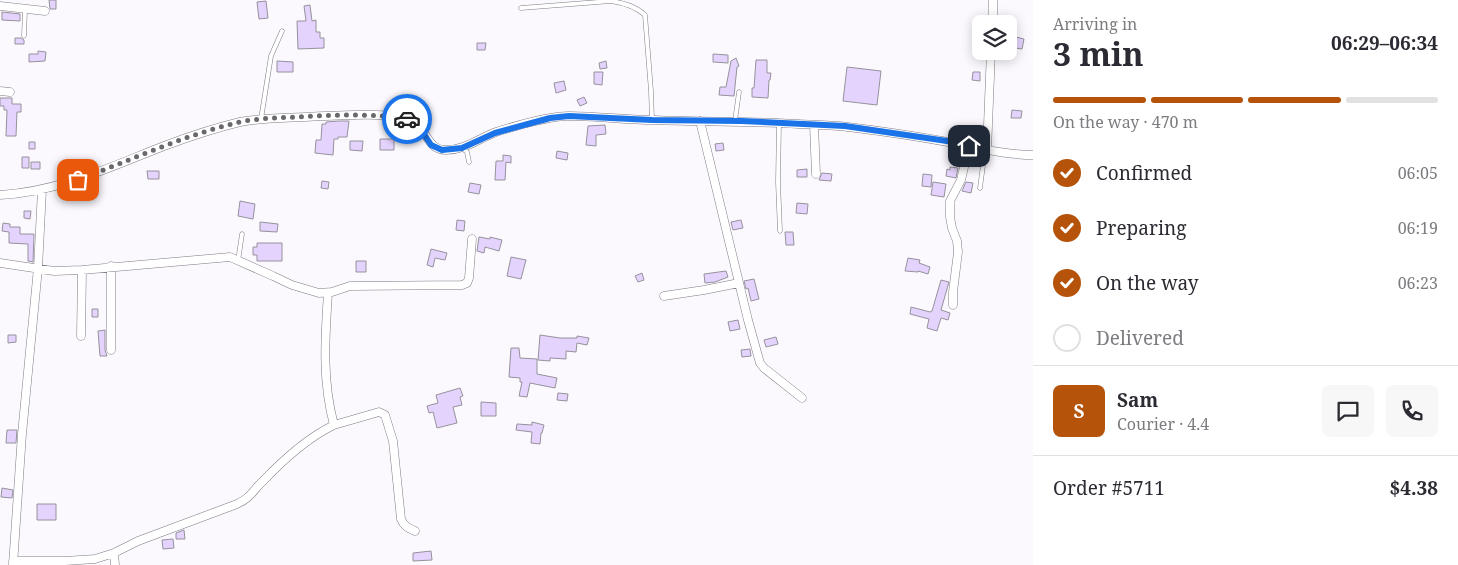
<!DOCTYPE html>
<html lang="en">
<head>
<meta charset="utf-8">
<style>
	:root { --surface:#fff; --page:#f7f7f7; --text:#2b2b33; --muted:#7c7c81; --line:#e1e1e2; --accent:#b45309 }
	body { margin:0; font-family:"Noto Serif",serif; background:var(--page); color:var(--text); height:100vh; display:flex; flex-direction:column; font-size:19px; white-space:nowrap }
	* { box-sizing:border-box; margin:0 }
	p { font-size:16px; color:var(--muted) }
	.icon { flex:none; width:28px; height:28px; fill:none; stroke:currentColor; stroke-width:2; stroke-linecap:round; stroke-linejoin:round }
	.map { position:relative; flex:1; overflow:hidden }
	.details { display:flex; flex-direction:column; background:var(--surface); width:425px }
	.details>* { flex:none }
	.fabs { position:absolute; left:972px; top:15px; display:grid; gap:10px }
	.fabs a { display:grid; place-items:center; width:45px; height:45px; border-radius:8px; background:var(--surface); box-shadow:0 2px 12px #0003; font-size:25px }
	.pin { position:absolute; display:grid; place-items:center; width:42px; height:42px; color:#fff; margin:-21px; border-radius:10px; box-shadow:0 2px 8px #0006 }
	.courier { position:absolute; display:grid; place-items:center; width:50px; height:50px; margin:-25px; border:4px solid #1a73e8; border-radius:50%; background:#fff; color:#222; box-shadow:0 1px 6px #0007 }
	.overview em { font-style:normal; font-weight:700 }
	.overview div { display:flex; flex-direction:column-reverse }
	.overview { display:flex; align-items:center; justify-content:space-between; height:85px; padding:0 20px }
	h1 { font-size:32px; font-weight:700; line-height:38px }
	.bar { display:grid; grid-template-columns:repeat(4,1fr); gap:8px 5px; align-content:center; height:60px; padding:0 20px }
	.bar i { height:6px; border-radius:4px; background:var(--line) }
	.bar .on { background:var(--accent) }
	.bar p { grid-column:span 4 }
	.line { display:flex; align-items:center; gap:12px; padding:0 20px; border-top:1px solid var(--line) }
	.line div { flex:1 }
	.round { display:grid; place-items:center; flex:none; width:52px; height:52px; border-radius:8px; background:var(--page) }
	ol { padding:0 20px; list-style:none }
	li { display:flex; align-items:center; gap:15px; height:55px }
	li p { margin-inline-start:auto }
	li .icon { padding:5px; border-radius:50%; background:var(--accent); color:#fff; stroke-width:4 }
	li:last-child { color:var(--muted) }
	li i { width:28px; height:28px; border:2px solid var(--line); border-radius:50% }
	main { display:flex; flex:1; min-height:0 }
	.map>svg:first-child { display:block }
	.building { fill:#e4d3fd; stroke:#96929c }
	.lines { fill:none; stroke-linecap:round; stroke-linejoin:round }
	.lane-casing { stroke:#7e7a84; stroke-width:5 }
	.street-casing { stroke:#7e7a84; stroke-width:9 }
	.lane { stroke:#fff; stroke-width:4 }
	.street { stroke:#fff; stroke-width:8 }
	.done { stroke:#6a686c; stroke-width:5; stroke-dasharray:0 9 }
	.route { stroke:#1a73e8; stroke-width:6 }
</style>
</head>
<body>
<main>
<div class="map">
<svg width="1033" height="565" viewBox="0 0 1033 565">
	<rect width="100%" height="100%" fill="#fbf9fe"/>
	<path class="building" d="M49,0H56V9H50Z
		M266,1L268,18L259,19L257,2Z
		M310,5L312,21L316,20V32H320V38H324V48L298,49L297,21H306L304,6Z
		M2,12L20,14V21L2,20Z
		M1016,37L1024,39L1022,49L1015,48Z
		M15,38H21L24,40V44H15Z
		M477,43H486L485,50H477Z
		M38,51L46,52L45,61L29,62V54H38Z
		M713,54L728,55V63L713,62Z
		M736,58L739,66L737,67L734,96L719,95L720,87H726L731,61Z
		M756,60H767V73H771L770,80H769L768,98L752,97V88H754Z
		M277,61L293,62V72H277Z
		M606,61L607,68L600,69L599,63Z
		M847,67L881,71L877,105L843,101Z
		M594,72H603L602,85L594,84Z
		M973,72H980V81L972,80Z
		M564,81L566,90L556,93L554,83Z
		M584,97L587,103L580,106L577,100Z
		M0,98H12V104H21V112H17L16,136H6L7,110H4V106H0Z
		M1012,110L1022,111L1021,118H1011Z
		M339,121H349L347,137H338V139H334L333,155L315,153L316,140H321L322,124H326V122Z
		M605,125L606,134L596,135V146L586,145L588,126Z
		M380,139H394V150H380Z
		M350,141H363L362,151L350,150Z
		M29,142H35V149H29Z
		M723,143L724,150L716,151L715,144Z
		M557,151L568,153L567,160L556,158Z
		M503,155L511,156V163L506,162L505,180H495L496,161H503Z
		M22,157H29V168H22Z
		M31,162H40V169H31Z
		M950,167L958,168L956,178L946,176L947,169L950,170Z
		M807,169V177H797V170Z
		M147,171H159V179H148Z
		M822,173L832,174L831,181L819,180Z
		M923,174L932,175L931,187L922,186Z
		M322,181L329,182L328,189L321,188Z
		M933,182L946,184L944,197L931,195Z
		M966,182L973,183L971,193L962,191Z
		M470,183L481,185L479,194L468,192Z
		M240,201L255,204L253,219L238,216Z
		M797,203L808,204L807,214L796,213Z
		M24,211H31L30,219L24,218Z
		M457,220L465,221L464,231L456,230Z
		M741,220L743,228L733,230L731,222Z
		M260,222L278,224L277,232L260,231Z
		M3,223L10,224V227H20V234H34L33,262L28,261V244L9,243V232L2,231Z
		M785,232H793L794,245H786Z
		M479,237L490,239V237L502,240L499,251L485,247L484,253L477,251Z
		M257,243H282V261H257V255H253V247H257Z
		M431,249L447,253L445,260L435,258L433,267L427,265Z
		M511,257L526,260L521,279L507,276Z
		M908,258L920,260L919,263L930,267L928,274L918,271V272L905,271Z
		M356,261H366V272H356Z
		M726,271L728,277L715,282L705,283L704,274Z
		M642,273L644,280L638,282L635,276Z
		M754,279L759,299L751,301L748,288L746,289L744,281Z
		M941,280L949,282L941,310L950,313L948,320L941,318L937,331L927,328L929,319L910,314L911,307L930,312L932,311Z
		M92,309H98V317H92Z
		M738,320L740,329L730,331L728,322Z
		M105,330V350L107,356H100L98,331Z
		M8,335H16V342L8,343Z
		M540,335L560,338H577V336L589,338L587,345L577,343L576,352L566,351V359L550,358V361L538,360Z
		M776,337L778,344L766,347L764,340Z
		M511,348H519L520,358L537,359V374L557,378L555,388L530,383L527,397L519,396L522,382H520V378L509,377Z
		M750,349L751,356L742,357L741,350Z
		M460,388L463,396L460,397L462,405L453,407L457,423L437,428L433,412L429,413L427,406L438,403L436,395Z
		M558,393L568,394L567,401L557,400Z
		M481,402L496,403V416H481Z
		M532,422L544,425L542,433H541L540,444L531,443L532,432L516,430L517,424L532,425Z
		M7,430H17L16,443H6Z
		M2,488L13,490L12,498L1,497Z
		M37,504H56V520H37Z
		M184,530L185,539H176V533Z
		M173,539L174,548L163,549L162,540Z
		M431,551L432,560L413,561V553Z"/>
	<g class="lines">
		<defs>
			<path id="lane" d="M521,8L611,1C624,3 635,6 645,15L651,91L652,120
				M24,36L25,9
				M261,119L271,56L282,31
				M735,121L739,92
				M779,123L778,182L780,231
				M462,148L467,152L469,162
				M980,188L985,150
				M238,261L242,234"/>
			<path id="street" d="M0,6L45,11
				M993,24V0
				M0,91L10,92
				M700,121L748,320L760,363L764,368L802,398
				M814,125L816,174
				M987,150L991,51
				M0,195C58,192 110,167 164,146C188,137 215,128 240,122C261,118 283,118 305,117C329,116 390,111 411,120C427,127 426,150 446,150C465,150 478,139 496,132C515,126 549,116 569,116C597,116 626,120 654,120C703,122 751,121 799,124C815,125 832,125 848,127C881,131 915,136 948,142C977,147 1004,155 1033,155
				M0,263L54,271L82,270L230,257L273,276L292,285L319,293L332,292L350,286L462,285L467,283L469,278L472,239
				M111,266V350
				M328,293C325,338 322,381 334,425L379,412L385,415L393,441L401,519C404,526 408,528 415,531
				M664,296L704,290L739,283
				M953,305V292L958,252L957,241L952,228L950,217V201L961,180L969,146
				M81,336L82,270
				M114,553L115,565
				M13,561H65L95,559L114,553L138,541L237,504C252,497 252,491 263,481C284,459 307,438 334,425
				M13,565L22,434L38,268L42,190"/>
		</defs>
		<use href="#lane" class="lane-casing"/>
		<use href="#street" class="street-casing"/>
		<use href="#lane" class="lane"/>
		<use href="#street" class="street"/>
	</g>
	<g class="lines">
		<path class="done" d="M78,180C131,160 184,135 240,122C259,118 278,118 297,117C333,115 371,113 407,119"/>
		<path class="route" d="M407,119L422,128L425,136L431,145L442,150L462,148L495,133L550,118L569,116L652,120L741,121L845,126L947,141L969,146"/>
	</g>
</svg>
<div class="fabs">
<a><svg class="icon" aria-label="layers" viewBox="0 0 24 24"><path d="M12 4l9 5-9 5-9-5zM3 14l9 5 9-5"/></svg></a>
</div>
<div class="pin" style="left:78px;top:180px;background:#ea580c"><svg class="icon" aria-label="bag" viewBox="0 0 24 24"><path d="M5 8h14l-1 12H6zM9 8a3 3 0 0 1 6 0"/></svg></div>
<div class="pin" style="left:969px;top:146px;background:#1f2937"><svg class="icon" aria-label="home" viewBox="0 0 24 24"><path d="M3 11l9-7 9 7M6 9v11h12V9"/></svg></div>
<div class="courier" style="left:407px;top:119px"><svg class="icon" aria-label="car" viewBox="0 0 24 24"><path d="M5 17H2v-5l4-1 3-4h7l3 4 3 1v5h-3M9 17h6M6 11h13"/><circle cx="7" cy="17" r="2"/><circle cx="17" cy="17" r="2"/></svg></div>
</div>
<section class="details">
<div class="overview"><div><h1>3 min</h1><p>Arriving in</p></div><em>06:29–06:34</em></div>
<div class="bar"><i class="on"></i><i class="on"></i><i class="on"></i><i></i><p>On the way · 470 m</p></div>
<ol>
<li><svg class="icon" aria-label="check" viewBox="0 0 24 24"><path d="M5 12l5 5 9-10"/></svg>Confirmed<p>06:05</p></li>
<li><svg class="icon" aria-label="check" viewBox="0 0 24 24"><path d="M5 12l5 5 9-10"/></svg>Preparing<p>06:19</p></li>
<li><svg class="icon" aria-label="check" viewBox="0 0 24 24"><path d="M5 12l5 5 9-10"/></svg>On the way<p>06:23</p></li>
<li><i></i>Delivered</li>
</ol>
<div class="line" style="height:90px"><b class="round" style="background:var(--accent);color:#fff">S</b><div><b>Sam</b><p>Courier · 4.4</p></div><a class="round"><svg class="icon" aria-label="chat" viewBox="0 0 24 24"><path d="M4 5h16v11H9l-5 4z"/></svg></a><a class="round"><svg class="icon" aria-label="phone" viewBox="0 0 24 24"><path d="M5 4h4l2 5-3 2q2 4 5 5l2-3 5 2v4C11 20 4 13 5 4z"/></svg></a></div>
<div class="line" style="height:65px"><div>Order #5711</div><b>$4.38</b></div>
</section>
</main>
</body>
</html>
